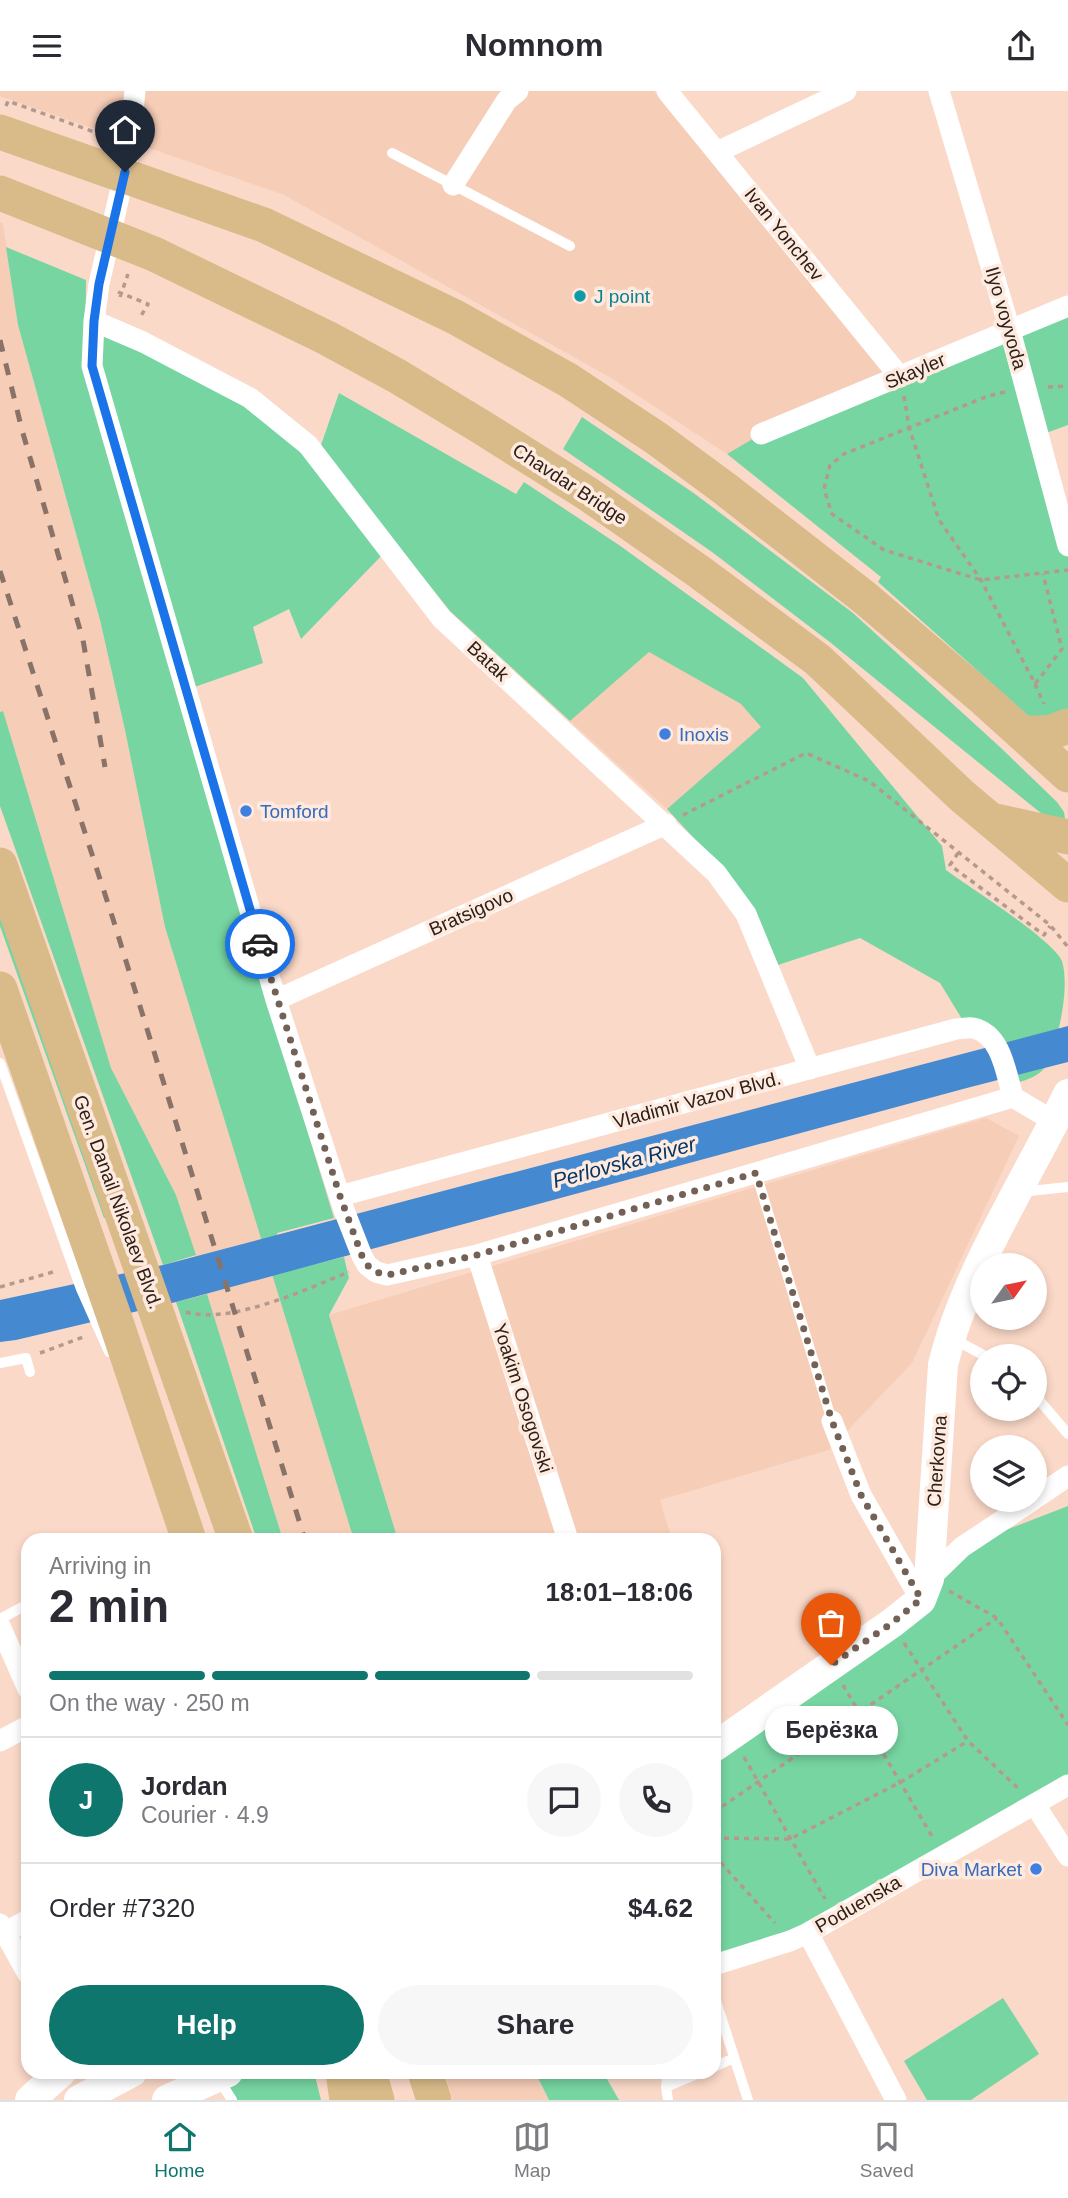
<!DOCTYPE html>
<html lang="en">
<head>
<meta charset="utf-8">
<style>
	:root { --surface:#fff; --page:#f7f7f7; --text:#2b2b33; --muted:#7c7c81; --line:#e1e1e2; --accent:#0f766e }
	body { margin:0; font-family:Arial,sans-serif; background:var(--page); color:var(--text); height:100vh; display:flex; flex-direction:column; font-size:26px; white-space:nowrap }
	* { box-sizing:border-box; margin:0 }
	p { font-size:23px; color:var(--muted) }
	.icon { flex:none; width:38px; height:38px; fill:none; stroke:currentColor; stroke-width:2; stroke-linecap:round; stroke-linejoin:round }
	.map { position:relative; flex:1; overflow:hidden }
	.details { position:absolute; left:21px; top:1442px; width:700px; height:546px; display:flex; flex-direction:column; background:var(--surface); border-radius:21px; box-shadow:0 4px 10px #0003 }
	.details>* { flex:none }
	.needle { width:46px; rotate:57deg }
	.fabs { position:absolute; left:970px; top:1162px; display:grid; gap:14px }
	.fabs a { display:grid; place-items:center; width:77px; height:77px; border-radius:50%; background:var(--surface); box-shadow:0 4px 10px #0003; font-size:35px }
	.pin { position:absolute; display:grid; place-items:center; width:60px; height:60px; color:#fff; margin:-72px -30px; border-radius:50% 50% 50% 0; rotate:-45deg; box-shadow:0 0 7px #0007 }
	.pin .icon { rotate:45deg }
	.courier { position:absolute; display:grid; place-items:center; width:70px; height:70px; margin:-35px; border:5px solid #1a73e8; border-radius:50%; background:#fff; color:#222; box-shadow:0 2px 9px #0007 }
	.bubble { position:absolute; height:49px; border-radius:24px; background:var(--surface); box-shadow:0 4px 10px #0003; font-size:23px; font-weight:800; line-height:49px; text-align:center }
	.summary em { font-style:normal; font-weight:800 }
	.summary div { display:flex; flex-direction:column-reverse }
	.summary { display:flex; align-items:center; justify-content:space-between; height:119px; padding:0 28px }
	h1 { font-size:46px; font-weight:800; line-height:52px }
	.bar { display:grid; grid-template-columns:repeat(4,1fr); gap:10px 7px; align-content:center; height:84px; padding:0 28px }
	.bar i { height:9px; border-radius:5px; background:var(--line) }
	.bar .selected { background:var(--accent) }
	.bar p { grid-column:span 4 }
	.line { display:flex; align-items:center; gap:18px; padding:0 28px; border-top:2px solid var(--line) }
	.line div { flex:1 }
	.round { display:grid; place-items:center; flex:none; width:74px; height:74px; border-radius:37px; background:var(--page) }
	.action { display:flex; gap:14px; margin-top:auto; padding:14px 28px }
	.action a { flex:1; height:80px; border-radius:42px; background:var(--accent); color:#fff; font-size:28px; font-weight:800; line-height:80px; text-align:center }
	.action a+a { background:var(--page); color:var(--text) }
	header { display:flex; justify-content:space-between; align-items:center; height:91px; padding:0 28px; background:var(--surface); font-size:32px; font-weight:800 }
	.tabs { display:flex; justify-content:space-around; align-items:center; height:98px; border-top:2px solid var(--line); background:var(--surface); font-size:19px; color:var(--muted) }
	.tabs a { display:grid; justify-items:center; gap:4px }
	.tabs .selected { color:var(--accent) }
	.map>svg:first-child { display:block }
	.built { fill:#f6cdb7 }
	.green { fill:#77d5a2 }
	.water { fill:#4589d0 }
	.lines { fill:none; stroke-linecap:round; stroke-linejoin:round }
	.path { stroke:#b49a8c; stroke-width:3.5; stroke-dasharray:5 5; stroke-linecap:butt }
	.lane { stroke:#fff; stroke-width:10 }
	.street { stroke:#fff; stroke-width:21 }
	.secondary { stroke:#fff; stroke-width:30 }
	.primary { stroke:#d9bb89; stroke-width:35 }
	.rail { stroke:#897368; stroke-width:5; stroke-dasharray:12 12; stroke-linecap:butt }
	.done { stroke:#746156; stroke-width:7; stroke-dasharray:0 12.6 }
	.route { stroke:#1a73e8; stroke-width:9 }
	.culture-dot { fill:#0f9aa8; stroke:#ffeadf; stroke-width:2.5 }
	.shop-dot { fill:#3f7fe0; stroke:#ffeadf; stroke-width:2.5 }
	.labels { text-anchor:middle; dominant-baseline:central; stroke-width:7; stroke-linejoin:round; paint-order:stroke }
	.street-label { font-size:19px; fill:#2c2019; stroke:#ffeadf }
	.culture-label { font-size:19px; fill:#0d838f; stroke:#ffeadf; text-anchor:start }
	.shop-label { font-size:19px; fill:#366cbe; stroke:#ffeadf; text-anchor:start }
	.water-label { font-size:21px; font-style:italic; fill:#043765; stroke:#ffeadf }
</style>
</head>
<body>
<header><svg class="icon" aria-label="menu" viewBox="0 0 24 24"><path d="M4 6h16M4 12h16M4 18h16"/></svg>Nomnom<svg class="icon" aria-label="share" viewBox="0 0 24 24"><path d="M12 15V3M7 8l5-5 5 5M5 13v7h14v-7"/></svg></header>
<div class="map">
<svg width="1068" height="2009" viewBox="0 0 1068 2009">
	<rect width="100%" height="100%" fill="#fbd9c8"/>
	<path class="built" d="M0,0H654L900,286L761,343L727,363L611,287L284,104L0,5Z
		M0,131L3,132L18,234L100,529L125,639L165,836L354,1449H283L176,1104L111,977L3,620L0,621Z
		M649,561L741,613L762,636L667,718L570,630Z
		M986,1027L1019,1045L912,1272L829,1359L660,1409L672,1449H398L329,1224Z
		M444,1981H535L549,2009H529L527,2005L528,2009H453Z"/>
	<path class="green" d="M6,156L86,189L85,279L268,911L334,1127L277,1142L287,1180L344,1166L349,1187L329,1224L398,1449H354L165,836L125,639L100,529L18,234Z
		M1068,215V334L1038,345L1068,455V618L1034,630L878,491L881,486L727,363L761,343Z
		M94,230L143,251L308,354L388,458L301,548L289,518L253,536L263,572L186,599L92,275Z
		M339,302L516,403L524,391L619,454L803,587L942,755L946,779C970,797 1051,847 1062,870C1068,890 1063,923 1057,944C1049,972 1049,982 1020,991L962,928L940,892L860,847L775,875L724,780L667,718L761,636L741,613L649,561L570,630L450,520L320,357Z
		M582,326L695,403L853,522L1001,657L1057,711L1064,721L1065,728L1047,727L831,552L712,461L563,358Z
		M3,620L111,977L176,1104L196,1164L163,1174L0,715V621Z
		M0,815L107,1127H104L0,835Z
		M207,1203L283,1449H257L176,1211Z
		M1068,1415V1694L835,1825L714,1874V1656L892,1532L962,1456Z
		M1003,1907L1039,1963L971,2009H927L904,1970Z
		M228,1981H314L321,2009H232Z
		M535,1981H603L619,2009H549Z"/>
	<path class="water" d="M1068,935V971L963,998L176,1211L16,1249L0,1251V1209L163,1174Z"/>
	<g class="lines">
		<path class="path" d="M6,15L8,10L111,47
			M118,201L148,213L141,225
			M120,206L128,183
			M1048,296L1068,295
			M1005,301L988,305L844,363L830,374L824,398L832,423L884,459L981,489L1068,479
			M904,305L909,336L939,429L981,489L1035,593L1062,558L1043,483
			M1035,593L1044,613
			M683,724L806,662L869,690L1050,834L1068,856
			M958,762L950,774L1044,844L1050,835
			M0,1196L53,1181
			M186,1221C231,1234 306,1198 349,1181
			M40,1262L86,1245
			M949,1500L997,1527L1068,1634
			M904,1552L968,1650L1020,1699
			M843,1594L933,1747
			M744,1666L825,1808
			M714,1721L997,1527
			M714,1747L790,1748L901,1691L968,1650
			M714,1764L775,1832"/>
		<path class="lane" d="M392,62L570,155
			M0,972L81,1198L109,1261
			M756,1082L832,1330
			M1020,1101L1068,1096
			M952,1247L985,1265
			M0,1272L26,1267L30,1281
			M1034,1303L1068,1343
			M0,1528L28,1513
			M714,1904L748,2009
			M714,1976L734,1967
			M218,1987L232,2009
			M666,1996L702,1981
			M668,2009L666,1996L668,1981"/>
		<path class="street" d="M135,0L129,62L99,193L94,230L92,275L276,909L344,1119L362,1165L367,1174L376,1181L387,1184L477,1164L1013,1006
			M667,0L900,286
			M939,0L1010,239L1068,455
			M717,61L846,0
			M453,94L507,9L518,0
			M94,230L143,251L250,307L308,354L442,528L716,782L746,823L810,978
			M761,343L1068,215
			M276,909L666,733
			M340,1105L956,938C961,938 968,936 973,937C1002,943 1006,983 1013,1006L1055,1031
			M477,1164L568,1449
			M832,1330L861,1404L921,1509
			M1034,1408L1068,1385
			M929,1488L962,1456L1033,1409
			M0,1535L28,1598
			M0,1650L28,1635
			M1035,1714L1068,1765
			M0,1833L28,1883
			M808,1842L896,2009
			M0,1844L28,1829
			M714,1874L790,1850L808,1842L1068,1694"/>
		<path class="secondary" d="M714,1656L892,1532L921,1509L929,1488L943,1274C965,1182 1027,1088 1068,1003
			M30,2009L61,1981
			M79,2009L132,1981
			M167,2009L228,1981"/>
		<path class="primary" d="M0,41L264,134L455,226L568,289L656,347L724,397L865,507L985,609L1068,684
			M0,102L154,163L327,247L397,285L483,337L588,403L698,480L818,569L962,705L1068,794
			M1024,642H1049L1068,635
			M996,730L1068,746
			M0,774L236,1449
			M0,898L117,1234L189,1449
			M343,1981L347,2009
			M369,1981L377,2009
			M425,1981L434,2009"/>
		<path class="rail" d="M0,249L22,339L83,549L105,676
			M0,480L113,828L305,1449"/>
	</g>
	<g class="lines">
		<path class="done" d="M260,853L340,1105L362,1165L367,1174L376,1181L387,1184L477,1164L756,1082L832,1330L861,1404L921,1508L892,1532L831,1574"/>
		<path class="route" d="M125,81L99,193L94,230L92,275L260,853"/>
	</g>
	<circle class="culture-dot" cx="580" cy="205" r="7"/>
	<g class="shop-dot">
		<circle cx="665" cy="643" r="7"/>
		<circle cx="246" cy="720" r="7"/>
		<circle cx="1036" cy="1778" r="7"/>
	</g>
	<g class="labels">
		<g class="street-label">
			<text transform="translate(784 143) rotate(51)">Ivan Yonchev</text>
			<text transform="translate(1006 227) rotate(74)">Ilyo voyvoda</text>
			<text transform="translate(915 280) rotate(-23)">Skayler</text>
			<text transform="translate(570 393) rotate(33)">Chavdar Bridge</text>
			<text transform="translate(488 570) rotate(43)">Batak</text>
			<text transform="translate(471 821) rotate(-24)">Bratsigovo</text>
			<text transform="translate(697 1009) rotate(-15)">Vladimir Vazov Blvd.</text>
			<text transform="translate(118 1111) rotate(70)">Gen. Danail Nikolaev Blvd.</text>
			<text transform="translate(523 1307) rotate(72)">Yoakim Osogovski</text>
			<text transform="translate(937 1370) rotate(-86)">Cherkovna</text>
			<text transform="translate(858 1813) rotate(-30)">Poduenska</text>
		</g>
		<g class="culture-label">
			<text x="594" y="205">J point</text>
		</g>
		<g class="shop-label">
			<text x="679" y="643">Inoxis</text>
			<text x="260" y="720">Tomford</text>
			<text x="1022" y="1778" text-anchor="end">Diva Market</text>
		</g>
		<g class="water-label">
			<text transform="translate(624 1071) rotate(-15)">Perlovska River</text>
		</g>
	</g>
</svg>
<div class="fabs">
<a><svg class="needle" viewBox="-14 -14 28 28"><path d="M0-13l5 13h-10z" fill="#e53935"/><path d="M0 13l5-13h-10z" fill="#7c7c81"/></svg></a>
<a><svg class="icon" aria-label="locate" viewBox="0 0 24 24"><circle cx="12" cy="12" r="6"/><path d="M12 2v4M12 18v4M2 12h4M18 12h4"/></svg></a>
<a><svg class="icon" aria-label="layers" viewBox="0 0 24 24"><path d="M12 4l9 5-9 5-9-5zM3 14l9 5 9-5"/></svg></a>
</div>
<div class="pin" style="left:831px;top:1574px;background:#ea580c"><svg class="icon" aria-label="bag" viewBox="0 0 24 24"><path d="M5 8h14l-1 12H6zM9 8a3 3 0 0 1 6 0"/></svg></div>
<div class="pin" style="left:125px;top:81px;background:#1f2937"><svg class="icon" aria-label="home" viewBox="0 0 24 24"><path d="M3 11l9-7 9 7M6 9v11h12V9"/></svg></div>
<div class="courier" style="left:260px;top:853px"><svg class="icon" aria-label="car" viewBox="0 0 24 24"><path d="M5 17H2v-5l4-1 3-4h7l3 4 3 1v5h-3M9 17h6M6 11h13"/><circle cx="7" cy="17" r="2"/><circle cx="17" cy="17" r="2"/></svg></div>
<div class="bubble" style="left:765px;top:1615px;width:133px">Берёзка</div>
<section class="details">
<div class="summary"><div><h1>2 min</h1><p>Arriving in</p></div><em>18:01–18:06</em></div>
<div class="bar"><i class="selected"></i><i class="selected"></i><i class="selected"></i><i></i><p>On the way · 250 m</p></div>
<div class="line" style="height:126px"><b class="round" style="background:var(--accent);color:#fff">J</b><div><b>Jordan</b><p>Courier · 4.9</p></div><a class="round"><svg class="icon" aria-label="chat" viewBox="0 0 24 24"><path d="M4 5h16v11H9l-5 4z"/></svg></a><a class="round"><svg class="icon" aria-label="phone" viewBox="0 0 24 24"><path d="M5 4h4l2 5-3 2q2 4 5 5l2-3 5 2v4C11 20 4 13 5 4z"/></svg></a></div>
<div class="line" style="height:91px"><div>Order #7320</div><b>$4.62</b></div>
<div class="action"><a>Help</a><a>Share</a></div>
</section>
</div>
<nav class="tabs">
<a class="selected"><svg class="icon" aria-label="home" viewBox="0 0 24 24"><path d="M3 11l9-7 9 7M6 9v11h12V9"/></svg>Home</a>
<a><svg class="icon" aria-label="map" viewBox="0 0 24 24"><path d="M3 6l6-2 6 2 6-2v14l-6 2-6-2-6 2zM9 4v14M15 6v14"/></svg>Map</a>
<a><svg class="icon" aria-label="saved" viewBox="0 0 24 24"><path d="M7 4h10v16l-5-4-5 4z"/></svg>Saved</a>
</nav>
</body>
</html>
